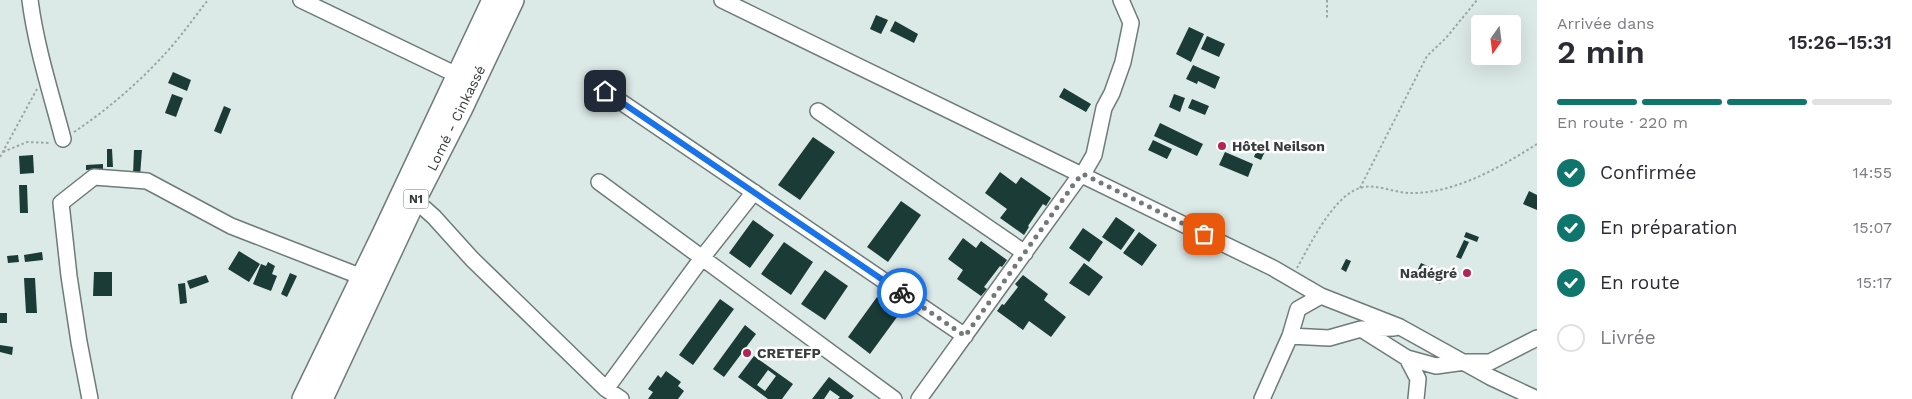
<!DOCTYPE html>
<html lang="fr">
<head>
<meta charset="utf-8">
<style>
	:root { --surface:#fff; --page:#f7f7f7; --text:#2b2b33; --muted:#7c7c81; --line:#e1e1e2; --accent:#0f766e }
	body { margin:0; font-family:"Work Sans",sans-serif; background:var(--page); color:var(--text); height:100vh; display:flex; flex-direction:column; font-size:19px; white-space:nowrap }
	* { box-sizing:border-box; margin:0 }
	p { font-size:16px; color:var(--muted) }
	.icon { flex:none; width:28px; height:28px; fill:none; stroke:currentColor; stroke-width:2; stroke-linecap:round; stroke-linejoin:round }
	.map { position:relative; flex:1; overflow:hidden }
	.details { display:flex; flex-direction:column; background:var(--surface); width:375px }
	.details>* { flex:none }
	.needle { width:32px; rotate:194deg }
	.fabs { position:absolute; left:1471px; top:15px; display:grid; gap:10px }
	.fabs a { display:grid; place-items:center; width:50px; height:50px; border-radius:5px; background:var(--surface); box-shadow:0 5px 20px #0002; font-size:25px }
	.pin { position:absolute; display:grid; place-items:center; width:42px; height:42px; color:#fff; margin:-21px; border-radius:10px; box-shadow:0 2px 8px #0006 }
	.courier { position:absolute; display:grid; place-items:center; width:50px; height:50px; margin:-25px; border:4px solid #1a73e8; border-radius:50%; background:#fff; color:#222; box-shadow:0 1px 6px #0007 }
	.head em { font-style:normal; font-weight:600 }
	.head div { display:flex; flex-direction:column-reverse }
	.head { display:flex; align-items:center; justify-content:space-between; height:85px; padding:0 20px }
	h1 { font-size:32px; font-weight:600; line-height:38px }
	.bar { display:grid; grid-template-columns:repeat(4,1fr); gap:8px 5px; align-content:center; height:60px; padding:0 20px }
	.bar i { height:6px; border-radius:4px; background:var(--line) }
	.bar .on { background:var(--accent) }
	.bar p { grid-column:span 4 }
	ol { padding:0 20px; list-style:none }
	li { display:flex; align-items:center; gap:15px; height:55px }
	li p { margin-inline-start:auto }
	li .icon { padding:5px; border-radius:50%; background:var(--accent); color:#fff; stroke-width:4 }
	li:last-child { color:var(--muted) }
	li i { width:28px; height:28px; border:2px solid var(--line); border-radius:50% }
	main { display:flex; flex:1; min-height:0 }
	.map>svg:first-child { display:block }
	.building { fill:#1a3b36; fill-rule:evenodd }
	.lines { fill:none; stroke-linecap:round; stroke-linejoin:round }
	.minor-casing { stroke:#6e7b79; stroke-width:18 }
	.highway-casing { stroke:#6e7b79; stroke-width:24 }
	.path { stroke:#9ca6a5; stroke-width:2; stroke-dasharray:2.5 2.5; stroke-linecap:butt }
	.minor { stroke:#fff; stroke-width:15 }
	.highway { stroke:#fff; stroke-width:21 }
	.done { stroke:#717a78; stroke-width:5; stroke-dasharray:0 9 }
	.route { stroke:#1a73e8; stroke-width:6 }
	.poi-dot { fill:#b42351; stroke:#fff; stroke-width:2 }
	.labels { text-anchor:middle; dominant-baseline:central; stroke-width:5; stroke-linejoin:round; paint-order:stroke }
	.shield { fill:#fff; stroke:#747877; stroke-width:1 }
	.shield-label { font-size:12px; font-weight:bold; fill:#383e3d }
	.street-label { font-size:14px; fill:#383e3d; stroke:#fff }
	.poi-label { font-size:14px; font-weight:bold; fill:#383e3d; stroke:#fff; text-anchor:start }
</style>
</head>
<body>
<main>
<div class="map">
<svg width="1537" height="399" viewBox="0 0 1537 399">
	<rect width="100%" height="100%" fill="#dbe9e7"/>
	<path class="building" d="M876,15L888,20L881,34L870,29Z
		M895,21L918,34L914,43L890,31Z
		M1189,27L1204,34L1191,62L1176,54Z
		M1207,36L1225,44L1219,57L1201,49Z
		M1193,65L1220,77L1215,89L1198,81L1197,84L1186,79Z
		M173,72L191,80L187,91L168,83Z
		M1064,88L1091,104L1086,112L1059,97Z
		M172,94L183,98L176,117L165,113Z
		M1174,94L1185,98L1180,112L1169,107Z
		M1192,99L1209,106L1205,115L1188,108Z
		M224,106L231,109L221,134L214,131Z
		M1160,123L1203,144L1197,156L1154,136Z
		M813,137L835,152L800,200L778,185Z
		M1153,140L1172,149L1167,159L1148,150Z
		M1260,142L1268,145L1261,160L1254,157Z
		M107,149H112L113,167H107Z
		M134,150H142L140,176L133,175Z
		M1225,152L1253,164L1248,177L1219,165Z
		M33,155L34,173L20,174L19,156Z
		M103,164V169L86,170V165Z
		M1000,172L1016,184L1021,177L1051,198L1046,206L1043,204L1028,226L1029,227L1024,235L1000,218L1007,209L985,193Z
		M19,185H27L28,213H20Z
		M1529,191L1537,195V210L1523,204Z
		M901,201L921,215L888,262L867,247Z
		M1116,217L1135,230L1121,250L1102,237Z
		M753,220L774,235L750,268L729,253Z
		M1083,228L1103,242L1089,262L1069,248Z
		M1139,232L1157,245L1142,266L1123,253Z
		M1466,232L1479,237L1477,242L1464,237Z
		M963,238L976,248L981,241L1007,260L1002,267L1000,266L984,287L987,289L981,296L957,279L963,270L948,259Z
		M1464,240L1469,242L1461,259L1456,257Z
		M784,242L813,262L791,295L761,274Z
		M239,251L260,264L249,282L228,269Z
		M42,252L43,260L25,262L24,255Z
		M18,255L19,262L8,263L7,256Z
		M1346,259L1351,261L1346,272L1341,269Z
		M268,262L275,266L272,274L277,276L271,291L253,284L261,264L266,266Z
		M1084,263L1103,277L1089,296L1069,283Z
		M1421,263L1445,274L1440,284L1416,273Z
		M825,270L848,286L825,320L801,304Z
		M94,272H112V296H93Z
		M290,273L297,276L287,297L281,294Z
		M206,275L209,282L190,289L187,281Z
		M1023,275L1048,294L1044,300L1066,317L1051,337L1029,321L1023,330L997,311L1002,304L1004,305L1018,287L1015,284Z
		M24,278H35L37,313H26Z
		M185,283L187,303L180,304L178,284Z
		M877,297L900,313L870,354L848,337Z
		M720,299L734,309L693,365L679,355Z
		M0,313H7V323H0Z
		M745,325L756,334L724,377L713,369Z
		M0,345L13,347L12,355L0,352Z
		M754,356L793,384L782,399H768L738,377ZM768,370L776,376L765,391L757,385Z
		M666,371L681,382L678,386L684,391L678,399H648L653,392L648,389L658,375L661,378Z
		M829,377L854,396L851,399H838L840,397L830,390L824,399H812Z"/>
	<g class="lines">
		<defs>
			<path id="minor" d="M30,0C36,47 51,93 63,139
				M301,0L457,75
				M722,0L1273,268L1321,296L1400,327L1490,377L1537,399
				M605,91L965,336
				M818,111L1025,253
				M599,182L894,399
				M415,200L434,217L472,259L606,389L621,399
				M1361,329L1407,358L1418,379L1416,399
				M1290,336L1298,309L1321,296
				M1407,358L1436,366L1465,362H1490L1537,338
				M606,389L702,258L754,192
				M90,399L79,342L69,276L61,203L94,177L147,181L231,226L362,277
				M919,399L1076,181L1083,174L1094,155L1104,108L1112,93L1123,62L1131,23L1121,0
				M1262,399L1290,336L1329,338L1361,329L1394,328"/>
			<path id="highway" d="M303,399L382,236L493,0
				M322,399L415,200L461,110L513,0"/>
		</defs>
		<use href="#minor" class="minor-casing"/>
		<use href="#highway" class="highway-casing"/>
		<path class="path" d="M1327,0V20
			M74,132C110,108 144,78 172,46C185,31 196,15 208,0
			M3,152L27,142L51,143
			M0,157L37,89
			M1360,188L1427,56L1446,38L1477,0
			M1297,268C1310,245 1333,196 1360,188C1376,183 1394,193 1410,193C1454,194 1501,167 1537,144"/>
		<use href="#minor" class="minor"/>
		<use href="#highway" class="highway"/>
	</g>
	<g class="lines">
		<path class="done" d="M902,293L965,336L1076,181L1083,174L1204,234"/>
		<path class="route" d="M605,91L902,293"/>
	</g>
	<g class="poi-dot">
		<circle cx="1222" cy="146" r="5"/>
		<circle cx="1467" cy="273" r="5"/>
		<circle cx="747" cy="353" r="5"/>
	</g>
	<g class="labels">
		<rect class="shield" x="403.5" y="189.5" width="25" height="19" rx="4"/>
		<g class="shield-label">
			<text x="416" y="199">N1</text>
		</g>
		<g class="street-label">
			<text transform="translate(456 118) rotate(-64)">Lomé - Cinkassé</text>
		</g>
		<g class="poi-label">
			<text x="1232" y="146">Hôtel Neilson</text>
			<text x="1457" y="273" text-anchor="end">Nadégré</text>
			<text x="757" y="353">CRETEFP</text>
		</g>
	</g>
</svg>
<div class="fabs">
<a><svg class="needle" viewBox="-14 -14 28 28"><path d="M0-13l5 13h-10z" fill="#e53935"/><path d="M0 13l5-13h-10z" fill="#7c7c81"/></svg></a>
</div>
<div class="pin" style="left:1204px;top:234px;background:#ea580c"><svg class="icon" aria-label="bag" viewBox="0 0 24 24"><path d="M5 8h14l-1 12H6zM9 8a3 3 0 0 1 6 0"/></svg></div>
<div class="pin" style="left:605px;top:91px;background:#1f2937"><svg class="icon" aria-label="home" viewBox="0 0 24 24"><path d="M3 11l9-7 9 7M6 9v11h12V9"/></svg></div>
<div class="courier" style="left:902px;top:293px"><svg class="icon" aria-label="bike" viewBox="0 0 24 24"><circle cx="6" cy="16" r="4"/><circle cx="18" cy="16" r="4"/><path d="M6 16l4-8h5l3 8M10 8l3 8H6M13 5h3"/></svg></div>
</div>
<section class="details">
<div class="head"><div><h1>2 min</h1><p>Arrivée dans</p></div><em>15:26–15:31</em></div>
<div class="bar"><i class="on"></i><i class="on"></i><i class="on"></i><i></i><p>En route · 220 m</p></div>
<ol>
<li><svg class="icon" aria-label="check" viewBox="0 0 24 24"><path d="M5 12l5 5 9-10"/></svg>Confirmée<p>14:55</p></li>
<li><svg class="icon" aria-label="check" viewBox="0 0 24 24"><path d="M5 12l5 5 9-10"/></svg>En préparation<p>15:07</p></li>
<li><svg class="icon" aria-label="check" viewBox="0 0 24 24"><path d="M5 12l5 5 9-10"/></svg>En route<p>15:17</p></li>
<li><i></i>Livrée</li>
</ol>
</section>
</main>
</body>
</html>
